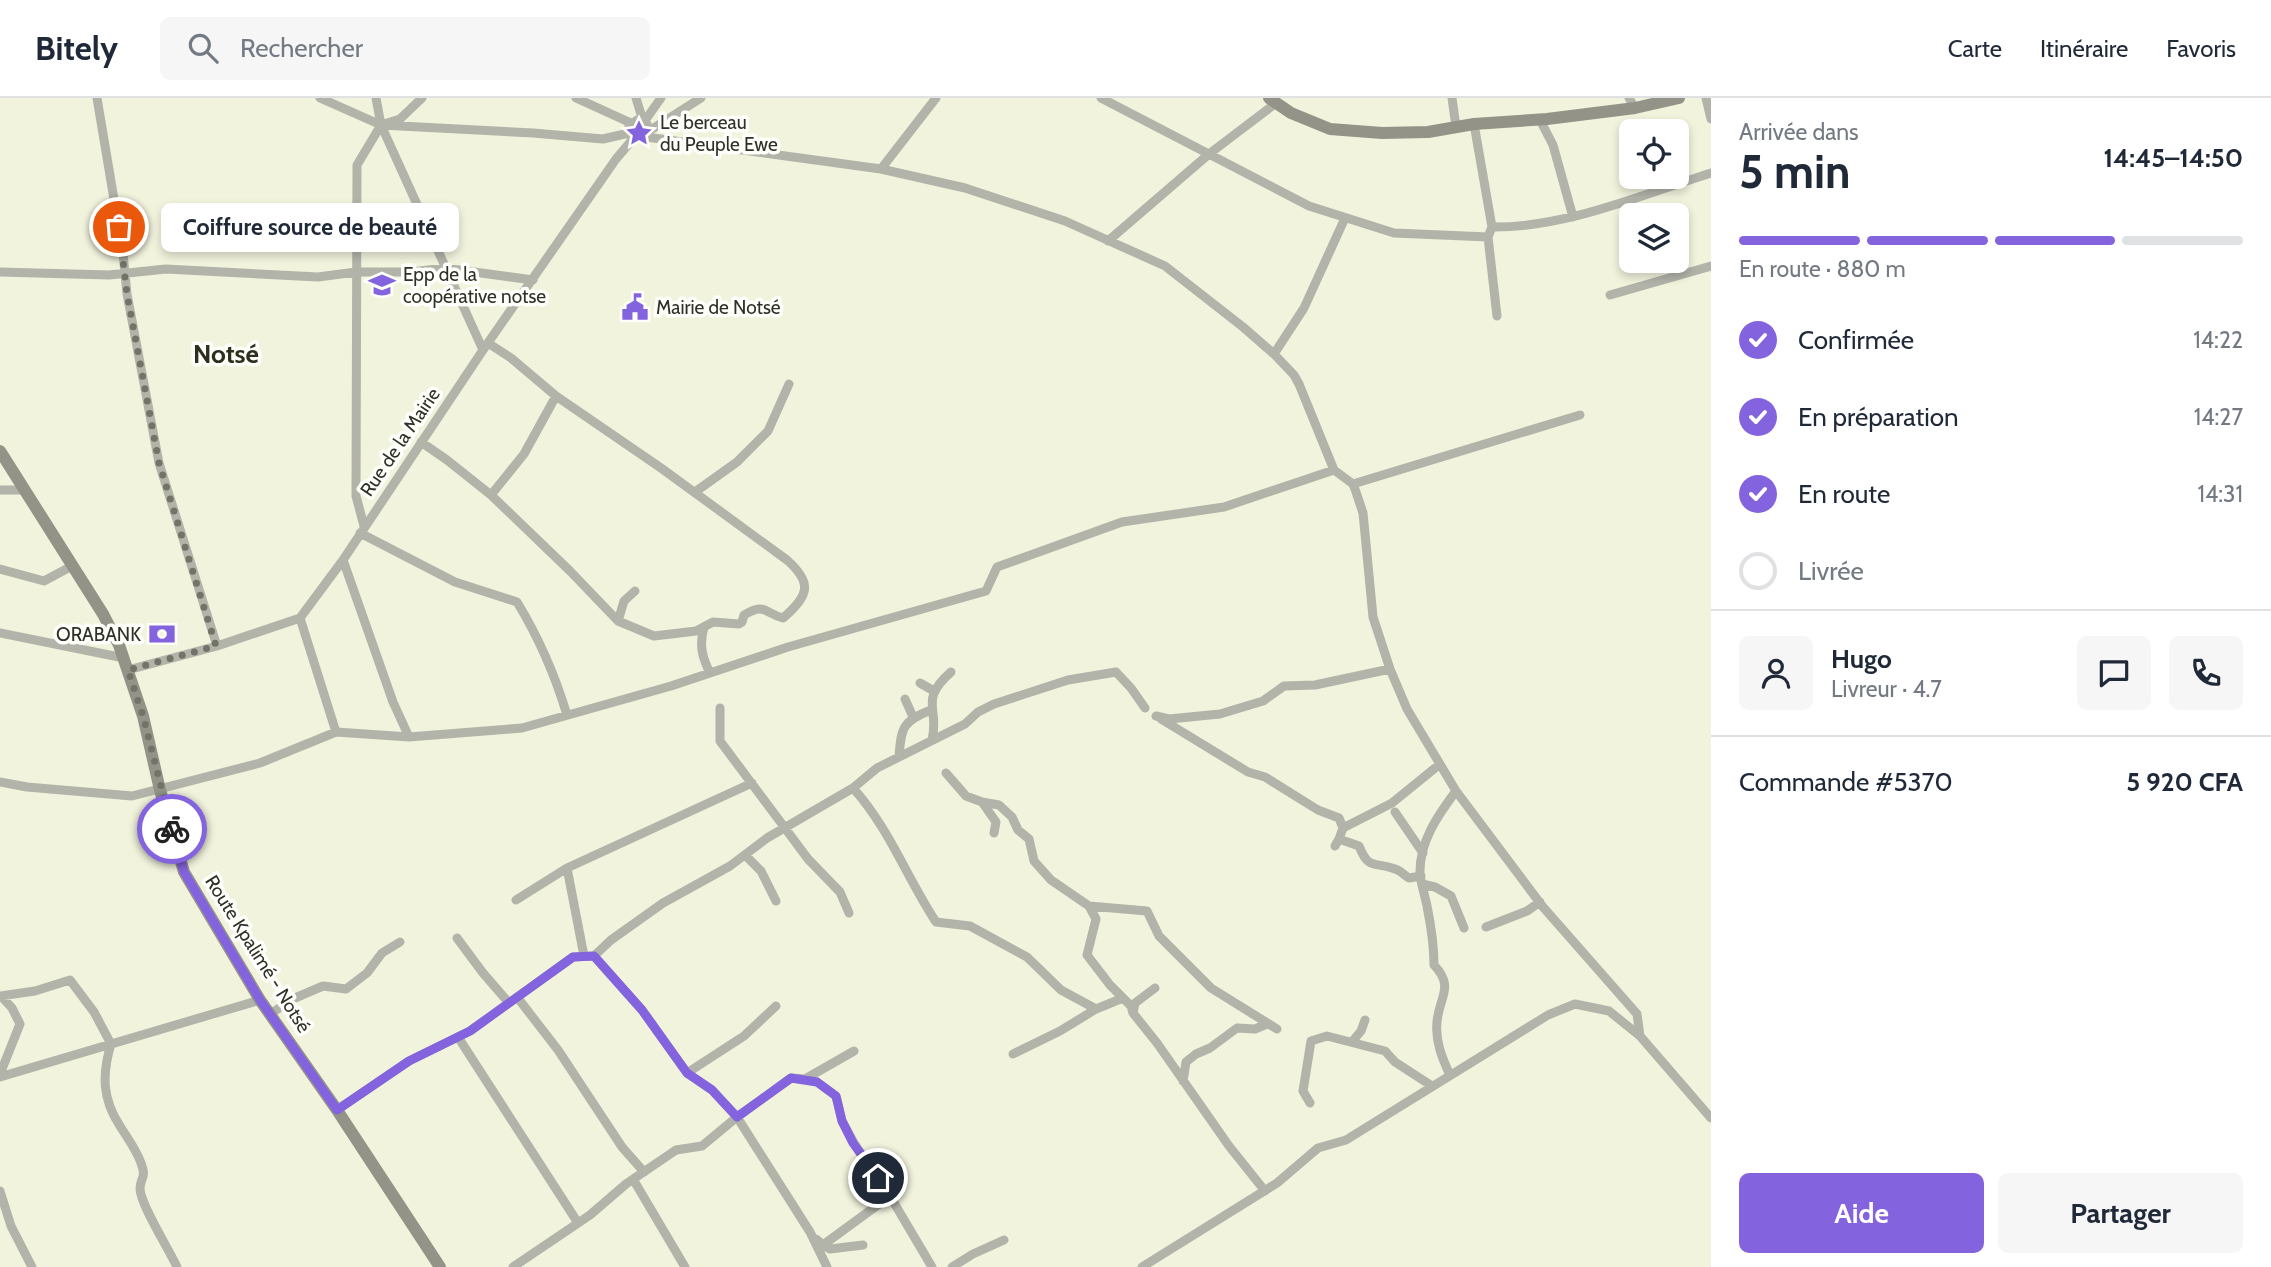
<!DOCTYPE html>
<html lang="fr">
<head>
<meta charset="utf-8">
<style>
	:root { --surface:#fff; --page:#f6f6f7; --text:#1f2937; --muted:#747a83; --line:#e0e1e3; --accent:#8463de }
	body { margin:0; font-family:Cabin,sans-serif; background:var(--page); color:var(--text); height:100vh; display:flex; flex-direction:column; font-size:26px; white-space:nowrap }
	* { box-sizing:border-box; margin:0 }
	p { font-size:23px; color:var(--muted) }
	.icon { flex:none; width:38px; height:38px; fill:none; stroke:currentColor; stroke-width:2; stroke-linecap:round; stroke-linejoin:round }
	.map { position:relative; flex:1; overflow:hidden }
	.drawer { display:flex; flex-direction:column; background:var(--surface); width:560px }
	.drawer>* { flex:none }
	.fabs { position:absolute; left:1619px; top:21px; display:grid; gap:14px }
	.fabs a { display:grid; place-items:center; width:70px; height:70px; border-radius:10px; background:var(--surface); box-shadow:0 4px 10px #0003; font-size:35px }
	.pin { position:absolute; display:grid; place-items:center; width:60px; height:60px; color:#fff; margin:-30px; border:4px solid #fff; border-radius:50%; box-shadow:0 2px 7px #0007 }
	.courier { position:absolute; display:grid; place-items:center; width:70px; height:70px; margin:-35px; border:5px solid #8463de; border-radius:50%; background:#fff; color:#222; box-shadow:0 2px 9px #0007 }
	.bubble { position:absolute; height:49px; border-radius:10px; background:var(--surface); box-shadow:0 4px 10px #0003; font-size:23px; font-weight:700; line-height:49px; text-align:center }
	.head em { font-style:normal; font-weight:700 }
	.head div { display:flex; flex-direction:column-reverse }
	.head { display:flex; align-items:center; justify-content:space-between; height:119px; padding:0 28px }
	h1 { font-size:46px; font-weight:700; line-height:52px }
	.bar { display:grid; grid-template-columns:repeat(4,1fr); gap:10px 7px; align-content:center; height:84px; padding:0 28px }
	.bar i { height:9px; border-radius:5px; background:var(--line) }
	.bar .selected { background:var(--accent) }
	.bar p { grid-column:span 4 }
	.line { display:flex; align-items:center; gap:18px; padding:0 28px; border-top:2px solid var(--line) }
	.line div { flex:1 }
	.round { display:grid; place-items:center; flex:none; width:74px; height:74px; border-radius:10px; background:var(--page) }
	ol { padding:0 28px; list-style:none }
	li { display:flex; align-items:center; gap:21px; height:77px }
	li p { margin-inline-start:auto }
	li .icon { padding:7px; border-radius:50%; background:var(--accent); color:#fff; stroke-width:4 }
	li:last-child { color:var(--muted) }
	li i { width:38px; height:38px; border:4px solid var(--line); border-radius:50% }
	.button { display:flex; gap:14px; margin-top:auto; padding:14px 28px }
	.button a { flex:1; height:80px; border-radius:10px; background:var(--accent); color:#fff; font-size:28px; font-weight:700; line-height:80px; text-align:center }
	.button a+a { background:var(--page); color:var(--text) }
	header { display:flex; align-items:center; gap:42px; box-sizing:border-box; height:98px; padding:0 35px; background:var(--surface); border-bottom:2px solid var(--line) }
	header strong { font-size:33px }
	nav { display:flex; gap:38px; margin-inline-start:auto; font-size:24px }
	.search { width:490px; height:63px; background:var(--page); display:flex; align-items:center; gap:18px; box-sizing:border-box; padding:0 24px; border-radius:10px; color:var(--muted); font-size:26px }
	main { display:flex; flex:1; min-height:0 }
	.map>svg:first-child { display:block }
	.lines { fill:none; stroke-linecap:round; stroke-linejoin:round }
	.street { stroke:#b2b3a9; stroke-width:9 }
	.secondary { stroke:#939487; stroke-width:12 }
	.done { stroke:#737467; stroke-width:7; stroke-dasharray:0 12.6 }
	.route { stroke:#8463de; stroke-width:9 }
	.labels { text-anchor:middle; dominant-baseline:central; stroke-width:7; stroke-linejoin:round; paint-order:stroke }
	.poi-label { font-size:19px; fill:#2f3027; stroke:#fefffa; text-anchor:start }
	.street-label { font-size:19px; fill:#2f3027; stroke:#fefffa }
	.district-label { font-size:26px; font-weight:bold; fill:#2d2e1d; stroke:#fefffa }
</style>
</head>
<body>
<header>
<strong>Bitely</strong>
<div class="search"><svg class="icon" aria-label="search" viewBox="0 0 24 24"><circle cx="10" cy="10" r="6"/><path d="M15 15l6 6"/></svg>Rechercher</div>
<nav><a>Carte</a><a>Itinéraire</a><a>Favoris</a></nav>
</header>
<main>
<div class="map">
<svg width="1711" height="1169" viewBox="0 0 1711 1169">
	<rect width="100%" height="100%" fill="#f1f3dd"/>
	<g class="lines">
		<path class="street" d="M97,0L123,155L127,196L159,365L217,548
			M320,0L381,27L533,35L603,41L629,35
			M376,0L381,27L483,252
			M576,0L631,25
			M636,0L643,23
			M1101,0L1309,108L1394,135L1488,139
			M1452,0L1456,29
			M1629,0L1635,10
			M1706,0L1711,21
			M1540,22L1553,47L1573,119
			M644,24L661,0
			M1474,26L1492,129L1488,139L1497,218
			M631,39L629,28L637,22L647,26L649,33
			M646,39L881,71L965,90L1065,123L1165,168L1243,229L1274,256L1294,277L1299,286L1334,372L1353,386L1356,394L1363,415L1373,519L1390,571L1407,611L1456,693L1543,809L1637,916L1640,938
			M643,41L649,33L701,0
			M881,71L936,0
			M1492,129C1566,130 1641,97 1711,75
			M1108,143L1209,56L1276,5
			M0,174L109,177L166,171L318,179L356,174H412L444,170L533,182
			M1610,197L1711,168
			M1274,256L1304,210L1345,120
			M421,344L447,362L491,397L570,473L618,523L654,538L696,533L713,524L739,526L742,524L744,517C765,504 764,515 783,520C809,498 813,485 787,462L661,370L556,298L511,260L488,245
			M1353,386L1580,317
			M0,392H24
			M695,394L737,364L768,333L789,286
			M491,397L524,356L556,298
			M364,428L356,398L357,67L381,27L400,21L422,0
			M360,435L455,484L517,504C539,540 555,577 567,617
			M343,462L393,604L409,639
			M0,471L44,483L72,468
			M300,520L336,634
			M618,523L624,503L635,493
			M704,529C699,547 702,559 710,575
			M0,535L124,560
			M128,572L217,548L300,520L343,462L483,252L616,61L633,41
			M920,585L934,593
			M905,601L913,619
			M720,610V643L808,761L840,794L849,815
			M1156,618L1169,621L1220,616L1263,603L1284,588L1315,587L1390,571
			M1161,621L1248,674L1265,679L1318,712L1339,720L1343,730
			M932,642C940,610 918,603 951,574
			M899,659C901,629 903,623 931,612
			M946,675L966,698L982,704L996,724L994,735
			M0,684L27,689L132,698L260,665L336,634L409,639L522,630L671,588L788,549L986,493L997,469L1122,424L1224,409L1334,372
			M853,690C889,730 907,780 936,824L970,828L1027,859L1061,892L1096,911L1123,900
			M982,704L999,707L1012,719L1018,732L1029,741L1034,763L1051,782L1089,808L1147,813L1159,838L1211,890L1277,931
			M1395,714L1423,755
			M1339,741L1359,748C1369,773 1374,763 1395,771C1400,772 1404,777 1409,780L1421,778
			M1335,748L1339,741L1343,730L1392,705L1440,666
			M745,757L761,773L776,803
			M1422,786L1435,789L1451,798L1464,830
			M516,802L567,770
			M1089,808L1096,821L1087,857L1110,887L1131,908L1133,915L1157,945L1229,1048L1265,1093
			M1486,829L1527,813L1540,804
			M457,840L483,875L509,905
			M584,858L567,770L752,685
			M594,858L642,912L687,975L712,992L737,1019L810,1134L827,1169
			M0,898L35,893L70,882L94,914L111,946C102,976 102,1001 120,1028C128,1041 136,1051 141,1065C147,1081 140,1079 140,1091C141,1108 169,1151 177,1169
			M517,899L558,952L622,1049L644,1074
			M1133,915L1135,905L1155,890
			M270,916L295,900L323,888L346,891L367,875L382,855L400,844
			M458,939L578,1125
			M1352,944L1361,933L1365,922
			M1013,956L1060,933L1096,911
			M687,975L744,938L776,908
			M0,976L20,926L12,910L1,898
			M1450,977C1442,960 1435,943 1437,924C1439,899 1455,889 1434,867C1434,847 1431,828 1427,808C1425,798 1421,786 1420,776C1419,744 1438,717 1456,693
			M0,979L260,902
			M805,981L817,984L836,998L842,1023L854,1045L890,1098L932,1169
			M1183,983L1186,964L1196,956L1210,950L1237,930L1255,931L1267,926
			M1310,1005L1303,993L1311,943L1327,938L1385,953L1395,964L1432,988
			M337,1012L409,963L470,933L573,859L594,858L611,842L663,805L730,768L767,740L853,690L877,670L965,626L978,614L994,606L1068,582L1116,574L1131,590L1145,610
			M633,1081L685,1169
			M0,1093L11,1128L32,1169
			M816,1141L823,1147L890,1098
			M823,1147L830,1151L863,1147
			M513,1169L590,1117L626,1086L676,1052L702,1048L737,1019L791,980L805,981L854,953
			M952,1169L973,1156L1004,1142
			M1142,1169L1277,1085L1318,1050L1346,1042L1548,917L1575,906L1609,913L1640,938L1711,1020"/>
		<path class="secondary" d="M1269,0L1291,15L1330,31L1382,35L1428,34L1474,26L1547,21L1635,10L1679,0
			M0,353L103,516L119,547L143,618L160,692L184,774L260,902L337,1012L440,1169"/>
	</g>
	<g class="lines">
		<path class="done" d="M119,129L127,196L159,365L216,548L128,572L143,618L172,731"/>
		<path class="route" d="M172,731L184,774L260,902L337,1012L409,963L470,933L573,859L594,858L642,912L687,975L712,992L737,1019L791,980L817,984L836,998L842,1023L853,1045L878,1080"/>
	</g>
	<defs>
		<symbol id="sight-bare" viewBox="-9 -9 18 18"><path d="M0-6L1.8-2.2L6-1.7L2.9 1.2L3.7 5.4L0 3.3L-3.7 5.4L-2.9 1.2L-6-1.7L-1.8-2.2Z" fill="#8463de" stroke="#fefffa" stroke-width="2.5" paint-order="stroke"/></symbol>
		<symbol id="school-bare" viewBox="-9 -9 18 18"><path d="M0-5L7-2L0 1L-7-2ZM-4 1L0 2.5L4 1V4Q0 6-4 4Z" fill="#8463de" stroke="#fefffa" stroke-width="2.5" paint-order="stroke"/></symbol>
		<symbol id="civic-bare" viewBox="-9 -9 18 18"><path d="M-.6-6.5H3V-4.5H.6V-3L4-1V1h2V6H-6V1h2V-1L-.6-3ZM-1.2 2.5V6h2.4V2.5Z" fill="#8463de" stroke="#fefffa" stroke-width="2.5" paint-order="stroke"/></symbol>
		<symbol id="bank-bare" viewBox="-9 -9 18 18"><path d="M-6-4H6V4H-6ZM0-2.3a2.3 2.3 0 1 0 0 4.6a2.3 2.3 0 1 0 0-4.6Z" fill="#8463de" stroke="#fefffa" stroke-width="2.5" paint-order="stroke"/></symbol>
	</defs>
	<g fill-rule="evenodd">
		<use href="#sight-bare" x="620" y="16" width="38" height="38"/>
		<use href="#school-bare" x="363" y="168" width="38" height="38"/>
		<use href="#civic-bare" x="616" y="190" width="38" height="38"/>
		<use href="#bank-bare" x="143" y="517" width="38" height="38"/>
	</g>
	<g class="labels">
		<g class="poi-label">
			<text x="660" y="24">Le berceau<tspan x="660" dy="22">du Peuple Ewe</tspan></text>
			<text x="403" y="176">Epp de la<tspan x="403" dy="22">coopérative notse</tspan></text>
			<text x="656" y="209">Mairie de Notsé</text>
			<text x="141" y="536" text-anchor="end">ORABANK</text>
		</g>
		<g class="street-label">
			<text transform="translate(400 344) rotate(-56)">Rue de la Mairie</text>
			<text transform="translate(258 856) rotate(58)">Route Kpalimé - Notsé</text>
		</g>
		<g class="district-label">
			<text x="226" y="256">Notsé</text>
		</g>
	</g>
</svg>
<div class="fabs">
<a><svg class="icon" aria-label="locate" viewBox="0 0 24 24"><circle cx="12" cy="12" r="6"/><path d="M12 2v4M12 18v4M2 12h4M18 12h4"/></svg></a>
<a><svg class="icon" aria-label="layers" viewBox="0 0 24 24"><path d="M12 4l9 5-9 5-9-5zM3 14l9 5 9-5"/></svg></a>
</div>
<div class="pin" style="left:119px;top:129px;background:#ea580c"><svg class="icon" aria-label="bag" viewBox="0 0 24 24"><path d="M5 8h14l-1 12H6zM9 8a3 3 0 0 1 6 0"/></svg></div>
<div class="pin" style="left:878px;top:1080px;background:#1f2937"><svg class="icon" aria-label="home" viewBox="0 0 24 24"><path d="M3 11l9-7 9 7M6 9v11h12V9"/></svg></div>
<div class="courier" style="left:172px;top:731px"><svg class="icon" aria-label="bike" viewBox="0 0 24 24"><circle cx="6" cy="16" r="4"/><circle cx="18" cy="16" r="4"/><path d="M6 16l4-8h5l3 8M10 8l3 8H6M13 5h3"/></svg></div>
<div class="bubble" style="left:161px;top:105px;width:298px">Coiffure source de beauté</div>
</div>
<section class="drawer">
<div class="head"><div><h1>5 min</h1><p>Arrivée dans</p></div><em>14:45–14:50</em></div>
<div class="bar"><i class="selected"></i><i class="selected"></i><i class="selected"></i><i></i><p>En route · 880 m</p></div>
<ol>
<li><svg class="icon" aria-label="check" viewBox="0 0 24 24"><path d="M5 12l5 5 9-10"/></svg>Confirmée<p>14:22</p></li>
<li><svg class="icon" aria-label="check" viewBox="0 0 24 24"><path d="M5 12l5 5 9-10"/></svg>En préparation<p>14:27</p></li>
<li><svg class="icon" aria-label="check" viewBox="0 0 24 24"><path d="M5 12l5 5 9-10"/></svg>En route<p>14:31</p></li>
<li><i></i>Livrée</li>
</ol>
<div class="line" style="height:126px"><a class="round"><svg class="icon" aria-label="person" viewBox="0 0 24 24"><circle cx="12" cy="8" r="4"/><path d="M4 21q1-7 8-7t8 7"/></svg></a><div><b>Hugo</b><p>Livreur · 4.7</p></div><a class="round"><svg class="icon" aria-label="chat" viewBox="0 0 24 24"><path d="M4 5h16v11H9l-5 4z"/></svg></a><a class="round"><svg class="icon" aria-label="phone" viewBox="0 0 24 24"><path d="M5 4h4l2 5-3 2q2 4 5 5l2-3 5 2v4C11 20 4 13 5 4z"/></svg></a></div>
<div class="line" style="height:91px"><div>Commande #5370</div><b>5 920 CFA</b></div>
<div class="button"><a>Aide</a><a>Partager</a></div>
</section>
</main>
</body>
</html>
